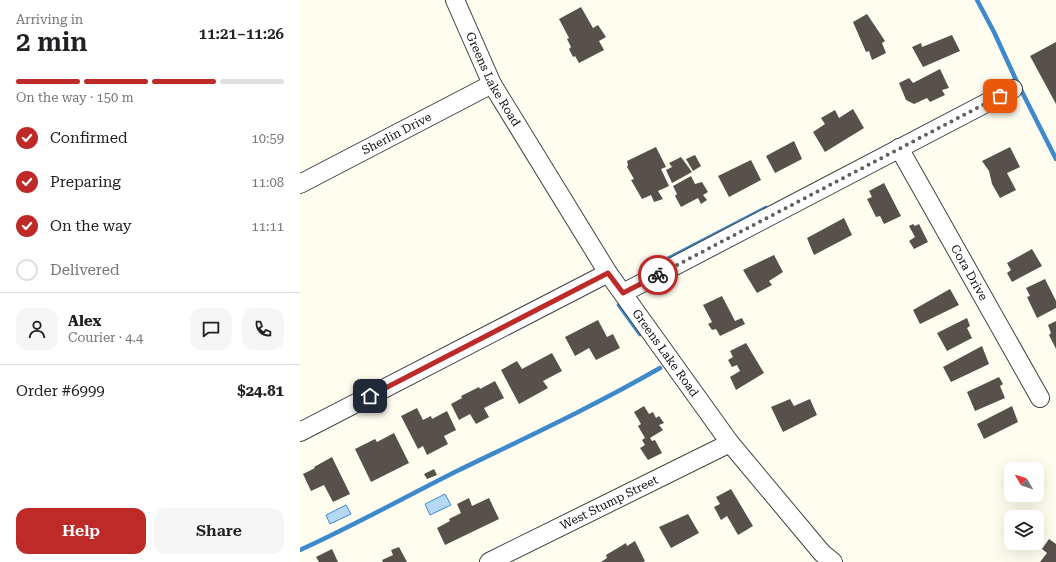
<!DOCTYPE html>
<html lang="en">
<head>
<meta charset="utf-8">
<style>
	:root { --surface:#fff; --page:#f6f6f6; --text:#202124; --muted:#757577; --line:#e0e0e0; --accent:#bd2a28 }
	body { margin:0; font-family:"Roboto Serif",serif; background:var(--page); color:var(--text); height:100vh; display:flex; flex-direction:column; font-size:15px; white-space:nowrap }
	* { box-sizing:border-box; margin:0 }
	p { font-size:13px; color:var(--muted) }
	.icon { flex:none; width:22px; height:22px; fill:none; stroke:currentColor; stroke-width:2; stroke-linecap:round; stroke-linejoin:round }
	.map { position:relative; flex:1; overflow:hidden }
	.side { display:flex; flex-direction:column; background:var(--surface); width:300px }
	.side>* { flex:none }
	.needle { width:26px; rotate:309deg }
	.tools { position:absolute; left:704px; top:462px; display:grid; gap:8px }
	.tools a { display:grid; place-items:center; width:40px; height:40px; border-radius:8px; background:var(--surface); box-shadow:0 4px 16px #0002; font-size:20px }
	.pin { position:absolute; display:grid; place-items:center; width:34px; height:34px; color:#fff; margin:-17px; border-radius:8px; box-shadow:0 2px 6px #0006 }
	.courier { position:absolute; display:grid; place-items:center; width:40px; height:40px; margin:-20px; border:3px solid #bd2a28; border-radius:50%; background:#fff; color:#222; box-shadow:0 1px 5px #0007 }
	.summary em { font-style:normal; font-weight:600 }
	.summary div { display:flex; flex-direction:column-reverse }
	.summary { display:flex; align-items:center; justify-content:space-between; height:68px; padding:0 16px }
	h1 { font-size:26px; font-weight:600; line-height:30px }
	.bar { display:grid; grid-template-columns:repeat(4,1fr); gap:6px 4px; align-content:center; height:48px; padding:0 16px }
	.bar i { height:5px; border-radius:3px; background:var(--line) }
	.bar .selected { background:var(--accent) }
	.bar p { grid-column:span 4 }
	.line { display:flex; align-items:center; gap:10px; padding:0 16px; border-top:1px solid var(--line) }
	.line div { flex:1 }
	.round { display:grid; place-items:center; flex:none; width:42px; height:42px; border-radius:12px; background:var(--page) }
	ol { padding:0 16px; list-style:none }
	li { display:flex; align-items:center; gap:12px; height:44px }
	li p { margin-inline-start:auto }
	li .icon { padding:4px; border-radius:50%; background:var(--accent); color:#fff; stroke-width:4 }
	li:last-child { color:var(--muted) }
	li i { width:22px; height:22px; border:2px solid var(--line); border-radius:50% }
	.cta { display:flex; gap:8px; margin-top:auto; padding:8px 16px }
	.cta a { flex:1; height:46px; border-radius:12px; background:var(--accent); color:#fff; font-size:16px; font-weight:600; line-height:46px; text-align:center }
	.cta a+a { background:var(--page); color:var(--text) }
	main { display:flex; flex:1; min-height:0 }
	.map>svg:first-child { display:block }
	.water { fill:#b5d9f5; stroke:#3d89cb }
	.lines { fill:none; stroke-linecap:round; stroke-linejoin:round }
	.stream { stroke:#3d89cb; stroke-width:4.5 }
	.building { fill:#57504b }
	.minor-casing { stroke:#414141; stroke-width:20 }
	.minor { stroke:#fff; stroke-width:18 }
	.done { stroke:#62625d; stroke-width:4; stroke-dasharray:0 7.2 }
	.route { stroke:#bd2a28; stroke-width:5 }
	.labels { text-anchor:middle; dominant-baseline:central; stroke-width:4; stroke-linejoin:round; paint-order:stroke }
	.street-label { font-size:12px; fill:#0e0e0e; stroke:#fff }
</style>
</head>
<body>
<main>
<section class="side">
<div class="summary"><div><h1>2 min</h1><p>Arriving in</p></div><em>11:21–11:26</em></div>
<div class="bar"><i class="selected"></i><i class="selected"></i><i class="selected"></i><i></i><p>On the way · 150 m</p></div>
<ol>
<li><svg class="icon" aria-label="check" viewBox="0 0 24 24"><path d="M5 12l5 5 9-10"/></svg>Confirmed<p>10:59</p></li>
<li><svg class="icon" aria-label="check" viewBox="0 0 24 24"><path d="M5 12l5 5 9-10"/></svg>Preparing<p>11:08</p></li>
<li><svg class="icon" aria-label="check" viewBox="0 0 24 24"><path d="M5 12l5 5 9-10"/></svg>On the way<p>11:11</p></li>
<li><i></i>Delivered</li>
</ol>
<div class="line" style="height:72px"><a class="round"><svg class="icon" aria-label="person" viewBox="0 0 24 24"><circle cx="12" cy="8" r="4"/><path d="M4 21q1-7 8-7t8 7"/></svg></a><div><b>Alex</b><p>Courier · 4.4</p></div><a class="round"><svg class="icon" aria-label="chat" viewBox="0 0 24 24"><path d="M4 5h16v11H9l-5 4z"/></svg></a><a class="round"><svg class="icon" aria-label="phone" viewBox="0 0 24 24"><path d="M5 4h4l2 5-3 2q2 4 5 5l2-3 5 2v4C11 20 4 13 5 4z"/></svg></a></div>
<div class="line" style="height:52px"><div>Order #6999</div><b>$24.81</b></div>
<div class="cta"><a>Help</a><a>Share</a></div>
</section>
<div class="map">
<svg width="756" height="562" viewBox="0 0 756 562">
	<rect width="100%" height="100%" fill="#fffdf0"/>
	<path class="water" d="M145,494L151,505L130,515L125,504Z
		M46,505L51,514L30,524L26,515Z"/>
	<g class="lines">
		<path class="stream" d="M677,0L694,32L717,82L756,159
			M362,262L466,208
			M319,305L340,334
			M0,550C53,526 105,497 157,471C225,438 294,406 360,368"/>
	</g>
	<path class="building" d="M281,7L293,28L298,25L306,37L299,41L304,50L279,63L275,56L273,57L269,49L271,47L267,39L269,38L259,19Z
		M567,14L585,41L582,43L586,53L572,60L569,51L566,52L553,22Z
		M652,35L660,51L623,67L612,47L621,43L622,47Z
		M756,42V104L730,56Z
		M640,69L649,88L642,90L645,95L630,102L627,98L614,104L606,100L599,83L609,78L613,83Z
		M553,109L564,128L525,152L513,132L525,124L521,118L535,110L539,118Z
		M494,141L502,159L475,173L466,156Z
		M356,147L366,167L361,169L369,186L358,191L363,199L354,202L351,195L342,199L331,180L334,179L327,167L328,165L327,161Z
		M710,147L720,167L707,173L716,190L700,198L692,184L689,171L682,161Z
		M395,155L401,166L393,171L386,159Z
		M381,157L392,172L372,183L366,170L372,167L369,163Z
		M451,160L461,180L429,197L418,176Z
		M391,176L395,184L402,182L408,192L403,195L407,200L401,204L398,198L381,207L375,196L377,194L373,186Z
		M584,183L601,216L584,224L580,216L576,217L567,199L572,197L569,191Z
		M544,218L552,235L514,255L507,238Z
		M613,224L615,226L619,224L628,242L614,249L609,241L615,237L609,226Z
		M732,249L742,266L712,282L707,273L711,270L707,263Z
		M474,255L483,272L469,281L472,285L457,293L443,270Z
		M745,279L756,301V308L737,318L727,297L730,296L726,288Z
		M650,289L659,305L620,324L613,310Z
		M422,296L435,321L442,318L445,324L420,336L416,329L412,330L408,324L412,322L403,305Z
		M667,318L670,326L667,328L672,338L647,351L637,333Z
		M298,320L307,337L313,334L320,348L296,360L289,348L275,356L265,337Z
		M756,321V349L749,335L751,333L748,325Z
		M446,343L464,373L436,390L430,377L440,371L437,365L432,367L428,360L433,357L430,351Z
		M682,346L689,364L651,382L643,367Z
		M252,353L262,371L243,381L248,388L219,404L201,370L217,361L222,369Z
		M699,377L703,384L700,386L705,398L675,411L667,392Z
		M195,381L204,398L184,408L189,417L176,424L170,414L159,420L151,404L162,398L161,396L179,387L180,389Z
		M490,399L494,406L510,399L517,415L483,432L471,407Z
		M344,406L349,414L353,412L356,418L359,416L364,423L359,425L363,430L350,438L352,441L355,440L362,453L348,460L340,448L345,445L342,440L345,438L338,426L341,424L334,412Z
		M712,406L718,422L684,439L677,424Z
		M117,408L123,420L131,416L132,419L147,411L156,430L144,436L148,444L127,455L123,446L118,449L101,416Z
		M94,433L109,463L71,482L55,449L75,439L77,442Z
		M32,457L50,494L33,502L24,485L11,491L3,474L15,468L14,467Z
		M134,469L137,475L127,479L124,474Z
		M431,489L453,526L438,535L427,516L421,520L414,507L420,504L416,497Z
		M169,498L172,506L189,498L199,519L145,545L137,528L150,521L149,519L161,513L157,504Z
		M388,514L399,533L371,548L359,527Z
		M749,539L756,544V562H740L747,553L742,549Z
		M335,541L345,561L343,562H301L307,558L306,555L326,543L327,546Z
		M99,547L107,562H83L82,560L93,555L91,550Z
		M32,549L38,562H19L16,557Z"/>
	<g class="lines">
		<defs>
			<g id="minor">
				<path id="s1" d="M155,0L192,84L308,273L430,443L522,553L533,562"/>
				<path id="s2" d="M599,148L740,398"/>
				<path id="s3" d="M0,184L192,84"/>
				<path d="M323,293L713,89"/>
				<path d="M0,432L308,273"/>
				<path id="s4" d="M189,562L430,443"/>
			</g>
		</defs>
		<use href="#minor" class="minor-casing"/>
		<use href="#minor" class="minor"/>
	</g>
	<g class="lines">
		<path class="done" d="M358,275L700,96"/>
		<path class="route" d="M70,396L308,273L323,293L358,275"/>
	</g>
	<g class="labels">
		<g class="street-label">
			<text stroke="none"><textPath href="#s1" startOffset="88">Greens Lake Road</textPath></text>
			<text stroke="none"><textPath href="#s3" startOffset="109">Sherlin Drive</textPath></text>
			<text stroke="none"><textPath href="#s2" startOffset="143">Cora Drive</textPath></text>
			<text stroke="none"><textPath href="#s1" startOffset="412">Greens Lake Road</textPath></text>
			<text stroke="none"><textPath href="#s4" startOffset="134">West Stump Street</textPath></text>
		</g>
	</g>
</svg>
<div class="tools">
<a><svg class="needle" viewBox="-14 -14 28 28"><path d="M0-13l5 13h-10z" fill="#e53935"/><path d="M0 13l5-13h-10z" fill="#757577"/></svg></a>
<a><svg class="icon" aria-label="layers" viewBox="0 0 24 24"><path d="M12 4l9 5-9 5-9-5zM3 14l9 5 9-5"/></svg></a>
</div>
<div class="pin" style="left:700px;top:96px;background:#ea580c"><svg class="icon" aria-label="bag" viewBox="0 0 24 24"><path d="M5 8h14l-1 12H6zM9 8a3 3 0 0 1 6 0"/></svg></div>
<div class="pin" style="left:70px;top:396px;background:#1f2937"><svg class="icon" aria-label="home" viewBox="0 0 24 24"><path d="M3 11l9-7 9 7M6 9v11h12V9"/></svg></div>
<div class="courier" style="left:358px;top:275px"><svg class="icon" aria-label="bike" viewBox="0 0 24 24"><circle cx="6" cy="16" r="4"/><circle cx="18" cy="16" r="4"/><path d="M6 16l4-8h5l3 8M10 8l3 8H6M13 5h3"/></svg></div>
</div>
</main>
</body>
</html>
